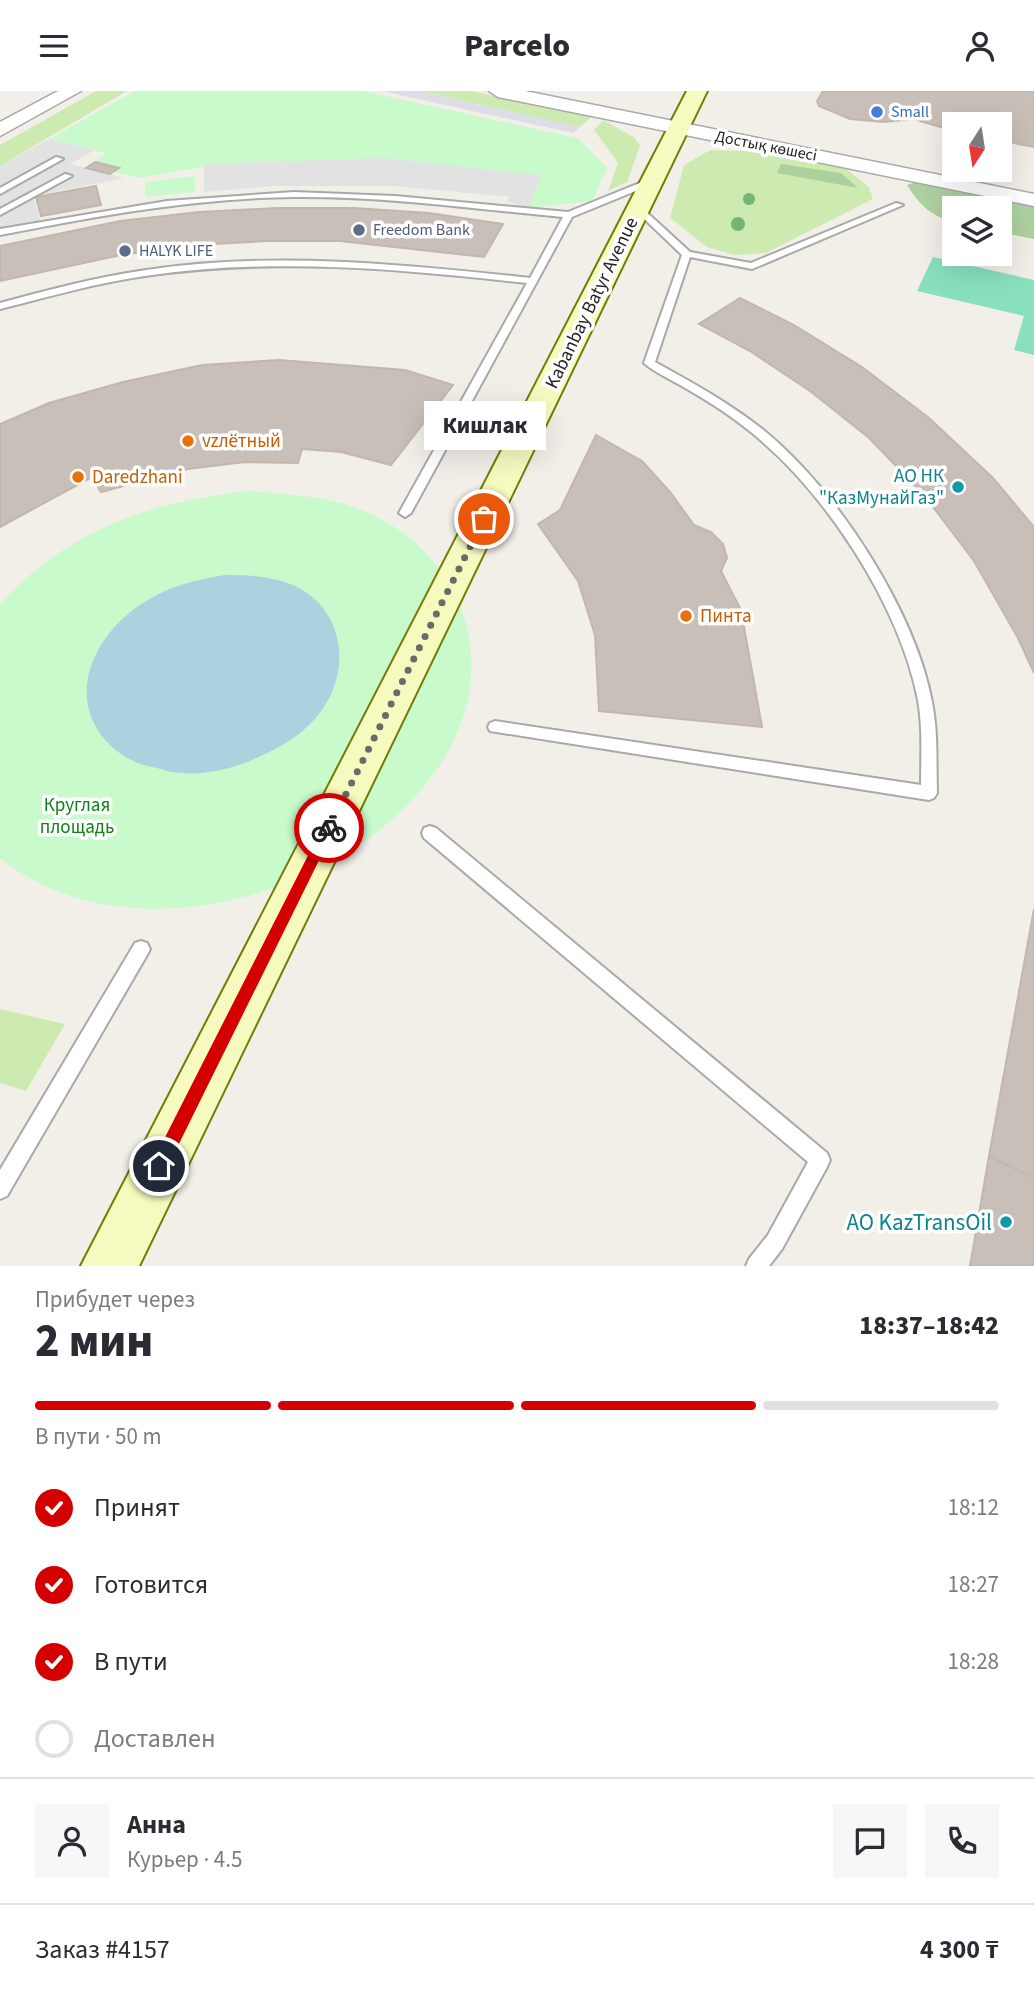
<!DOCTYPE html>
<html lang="ru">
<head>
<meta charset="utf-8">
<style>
	:root { --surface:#fff; --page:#f7f7f7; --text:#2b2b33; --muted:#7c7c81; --line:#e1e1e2; --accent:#d40000 }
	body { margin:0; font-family:"Source Sans 3",sans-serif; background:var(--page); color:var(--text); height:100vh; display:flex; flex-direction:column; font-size:26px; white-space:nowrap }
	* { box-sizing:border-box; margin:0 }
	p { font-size:23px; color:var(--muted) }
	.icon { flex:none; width:38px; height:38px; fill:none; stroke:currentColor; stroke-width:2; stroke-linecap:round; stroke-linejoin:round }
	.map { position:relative; height:1175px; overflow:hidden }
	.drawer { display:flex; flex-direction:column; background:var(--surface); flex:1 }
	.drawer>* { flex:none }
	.needle { width:46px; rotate:192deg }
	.tools { position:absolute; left:942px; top:21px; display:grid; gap:14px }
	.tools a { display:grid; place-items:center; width:70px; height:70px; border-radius:0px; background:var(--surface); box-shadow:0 7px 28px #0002; font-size:35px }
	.pin { position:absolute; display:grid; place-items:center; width:60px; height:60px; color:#fff; margin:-30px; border:4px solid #fff; border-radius:50%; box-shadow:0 2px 7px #0007 }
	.courier { position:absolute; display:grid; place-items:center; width:70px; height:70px; margin:-35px; border:5px solid #d40000; border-radius:50%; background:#fff; color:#222; box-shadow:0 2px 9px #0007 }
	.bubble { position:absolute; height:49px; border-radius:0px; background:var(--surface); box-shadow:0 7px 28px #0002; font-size:23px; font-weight:800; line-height:49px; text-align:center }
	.overview em { font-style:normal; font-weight:800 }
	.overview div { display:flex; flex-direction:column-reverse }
	.overview { display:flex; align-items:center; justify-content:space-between; height:119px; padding:0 35px }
	h1 { font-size:46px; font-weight:800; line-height:52px }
	.bar { display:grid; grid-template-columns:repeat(4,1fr); gap:10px 7px; align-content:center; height:84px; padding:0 35px }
	.bar i { height:9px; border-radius:5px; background:var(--line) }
	.bar .selected { background:var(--accent) }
	.bar p { grid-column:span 4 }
	.line { display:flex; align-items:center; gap:18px; padding:0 35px; border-top:2px solid var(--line) }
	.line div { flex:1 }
	.round { display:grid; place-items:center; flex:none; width:74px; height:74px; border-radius:0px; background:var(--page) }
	ol { padding:0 35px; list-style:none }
	li { display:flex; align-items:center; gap:21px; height:77px }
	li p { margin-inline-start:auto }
	li .icon { padding:7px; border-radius:50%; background:var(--accent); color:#fff; stroke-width:4 }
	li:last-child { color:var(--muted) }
	li i { width:38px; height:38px; border:4px solid var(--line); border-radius:50% }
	header { display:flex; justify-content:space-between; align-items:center; height:91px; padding:0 35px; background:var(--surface); font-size:32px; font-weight:800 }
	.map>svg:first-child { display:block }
	.grass { fill:#cdebb0 }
	.forest { fill:#add19e }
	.park { fill:#c8facc }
	.pitch { fill:#88e0be }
	.parking { fill:#e2e2e2 }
	.plaza { fill:#dddde8 }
	.water { fill:#aad3df }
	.building { fill:#c7bfb8; stroke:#c4b6ab; stroke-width:2 }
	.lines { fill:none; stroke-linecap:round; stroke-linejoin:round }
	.service-casing { stroke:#a9a9a9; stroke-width:4 }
	.tertiary-casing { stroke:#a9a9a9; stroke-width:3 }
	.secondary-casing { stroke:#707d05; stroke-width:4 }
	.service { fill:#fff; fill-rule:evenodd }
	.tertiary { fill:#fff; fill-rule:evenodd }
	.secondary { fill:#f7fabf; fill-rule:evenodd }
	.tree { fill:#74b475 }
	.route { fill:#d40000 }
	.done { stroke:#6b6a68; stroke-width:7; stroke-dasharray:0 12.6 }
	.shop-dot { fill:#3f7fe0; stroke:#fff; stroke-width:2.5 }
	.service-dot { fill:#5c6f8a; stroke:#fff; stroke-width:2.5 }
	.food-dot { fill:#e8710a; stroke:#fff; stroke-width:2.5 }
	.culture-dot { fill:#0f9aa8; stroke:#fff; stroke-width:2.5 }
	.labels { text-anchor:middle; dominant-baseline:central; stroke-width:7; stroke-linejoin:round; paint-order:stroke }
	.far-shop-label { font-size:16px; fill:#366cbe; stroke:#fff; text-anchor:start }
	.far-street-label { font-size:16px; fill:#222; stroke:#fff }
	.far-service-label { font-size:16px; fill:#4e5e75; stroke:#fff; text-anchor:start }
	.street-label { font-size:19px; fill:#222; stroke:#fff }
	.food-label { font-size:19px; fill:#c56008; stroke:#fff; text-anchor:start }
	.culture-label { font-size:19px; fill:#0d838f; stroke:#fff; text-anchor:end }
	.park-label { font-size:19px; fill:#0c8416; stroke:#fff }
	.near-culture-label { font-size:23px; fill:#0d838f; stroke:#fff; text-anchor:end }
</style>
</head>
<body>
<header><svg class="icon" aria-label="menu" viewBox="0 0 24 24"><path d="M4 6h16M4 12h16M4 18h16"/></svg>Parcelo<svg class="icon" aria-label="person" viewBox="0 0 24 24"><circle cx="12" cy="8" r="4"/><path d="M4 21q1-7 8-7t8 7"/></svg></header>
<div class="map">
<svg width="1034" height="1175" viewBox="0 0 1034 1175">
	<rect width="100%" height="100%" fill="#f2efe9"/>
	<path class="grass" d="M96,0H127L0,75V54Z
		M419,0H471L591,26L580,36Z
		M603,29L635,47L640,55L627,91L608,100L618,72L594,39Z
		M710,59L746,60L845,77L869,96L873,108L766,162L734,164L707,156L670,127L684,74Z
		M0,918L65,933L26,1000L0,992Z"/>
	<path class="forest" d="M781,73L841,82L858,97L777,82Z
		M919,90L1034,114V148L999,141V117H954V131C931,126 919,113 907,94Z"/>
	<path class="park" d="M135,0H362L577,47L607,77L592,110L528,117L540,84L204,74V76L139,87L113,81L119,77L95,71L106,62L49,48Z
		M195,85V101L145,106V91Z
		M247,400C283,403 321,404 356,417C467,458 505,577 439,675C353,805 127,870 0,767V513C69,438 148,412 247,400Z"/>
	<path class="pitch" d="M933,166L1034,189V264L1014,259L1024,225L917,200Z"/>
	<path class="parking" d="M49,48L95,59L70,73L124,87L33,105L41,133L0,142V75Z
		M385,67L541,84L528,117L506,110L510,106L394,95H274L204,101V73Z"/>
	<path class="plaza" d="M382,0H419L580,36L573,42Z"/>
	<path class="water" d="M225,484C248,484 271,485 293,494C349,519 353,589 312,631C295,649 273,660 250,670C230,678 204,684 183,682C172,682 162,678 152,676C129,672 109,657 97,638C67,588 107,529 155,505C177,493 201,488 225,484Z"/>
	<path class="building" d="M823,0H1034V56L999,49V33H954V40L913,28L884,31L850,28L819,15L817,10Z
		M95,71L119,77L110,83L86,77Z
		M96,95L101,114L41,125L36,106Z
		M277,117H354L429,122L503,133L484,166L340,150H268L195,154L121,164L0,190V155L120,130L199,121Z
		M740,207L794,234L862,276L929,327L993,387L1034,436V582L1018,547L974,470L924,404L869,347L810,300L750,260L699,233Z
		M740,207L794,234L862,276L929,327L993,387L1034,436V582L1018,547L974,470L924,404L869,347L810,300L750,260L699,233Z
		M279,269L405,279L453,294L391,374L341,361L302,358L298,372L245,371L188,378L101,401L92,386L0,436V333L49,312L123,291L202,274Z
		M596,344L642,370L670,401L694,434L711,441L723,453L727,467L721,480L741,519L762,636L599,620L595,544L578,490L538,433L560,419Z
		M1034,818V1175H970L989,1065Z
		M989,1065L1034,1087V1175H970Z"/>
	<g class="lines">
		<defs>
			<path id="service" d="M56,66L63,68L0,103V97Z
				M65,83L72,85L0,124V118Z
				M652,87L656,90L655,92L572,126L411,422L405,426L399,422L527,192C400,178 272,166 145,185C96,192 48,206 0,218V212C48,199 97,186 146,179C273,160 402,173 530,187L563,126C474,118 384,105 294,106C195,107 97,125 0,144V138L167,110L294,101L395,105L568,121Z
				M896,112L903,114L752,178L690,166L655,271C693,292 733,314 767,342C838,401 915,520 932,611C938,641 936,672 937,702L934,707L929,709L490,640L488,636L490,632L495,630L921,694C921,666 923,637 918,609C899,513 824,398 747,338C726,321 703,307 680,294C668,287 654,281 644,272L682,164L635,119L642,117L690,161L751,172Z
				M430,735L436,737L827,1062L830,1069L827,1076L782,1158L769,1175H746L749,1168L768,1144L808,1071L424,747L422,742L424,737Z
				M141,850L147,852L150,858L147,864L7,1105L0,1108V1079L135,852Z"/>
			<path id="tertiary" d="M58,0H81L0,45V31Z
				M489,0H525L1034,103V115L498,6Z"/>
			<path id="secondary" d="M687,0H707L139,1175H81Z"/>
		</defs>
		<use href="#service" class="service-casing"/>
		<use href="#tertiary" class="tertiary-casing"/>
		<use href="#secondary" class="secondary-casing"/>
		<use href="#service" class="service"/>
		<use href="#tertiary" class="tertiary"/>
		<use href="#secondary" class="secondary"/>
	</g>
	<g class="tree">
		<circle cx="749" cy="108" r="6"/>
		<circle cx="738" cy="133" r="7"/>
	</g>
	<path class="route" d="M329,731L335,737L333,741L165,1081H153V1070L324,733Z"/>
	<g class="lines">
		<path class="done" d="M329,737L484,428"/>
	</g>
	<circle class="shop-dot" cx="877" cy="21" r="7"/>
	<g class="service-dot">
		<circle cx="359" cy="139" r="7"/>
		<circle cx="125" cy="160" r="7"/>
	</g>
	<g class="food-dot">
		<circle cx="188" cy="350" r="7"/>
		<circle cx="78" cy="386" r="7"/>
		<circle cx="686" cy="525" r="7"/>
	</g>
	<g class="culture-dot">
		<circle cx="958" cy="396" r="7"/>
		<circle cx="1006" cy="1131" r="7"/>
	</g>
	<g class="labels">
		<g class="far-shop-label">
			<text x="891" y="21">Small</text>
		</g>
		<g class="far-street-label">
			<text transform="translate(766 55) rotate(11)">Достық көшесі</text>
		</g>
		<g class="far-service-label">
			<text x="373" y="139">Freedom Bank</text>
			<text x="139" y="160">HALYK LIFE</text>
		</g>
		<g class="street-label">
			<text transform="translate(592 212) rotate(-64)">Kabanbay Batyr Avenue</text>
		</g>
		<g class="food-label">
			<text x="202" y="350">vzлётный</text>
			<text x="92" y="386">Daredzhani</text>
			<text x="700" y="525">Пинта</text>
		</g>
		<g class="culture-label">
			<text x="944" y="385">АО НК<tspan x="944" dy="22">"КазМунайГаз"</tspan></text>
		</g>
		<g class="park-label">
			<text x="77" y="714">Круглая<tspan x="77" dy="22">площадь</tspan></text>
		</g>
		<g class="near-culture-label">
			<text x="992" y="1131">АО KazTransOil</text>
		</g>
	</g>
</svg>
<div class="tools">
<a><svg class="needle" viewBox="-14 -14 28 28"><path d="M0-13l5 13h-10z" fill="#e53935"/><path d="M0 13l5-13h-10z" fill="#7c7c81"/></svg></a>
<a><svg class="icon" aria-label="layers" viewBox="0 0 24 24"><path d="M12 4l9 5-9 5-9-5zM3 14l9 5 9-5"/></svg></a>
</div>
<div class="pin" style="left:484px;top:428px;background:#ea580c"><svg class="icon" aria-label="bag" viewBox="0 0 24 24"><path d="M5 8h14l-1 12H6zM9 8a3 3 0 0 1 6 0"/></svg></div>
<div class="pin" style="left:159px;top:1075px;background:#1f2937"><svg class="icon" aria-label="home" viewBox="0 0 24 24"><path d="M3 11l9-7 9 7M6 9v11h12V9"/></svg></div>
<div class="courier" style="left:329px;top:737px"><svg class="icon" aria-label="bike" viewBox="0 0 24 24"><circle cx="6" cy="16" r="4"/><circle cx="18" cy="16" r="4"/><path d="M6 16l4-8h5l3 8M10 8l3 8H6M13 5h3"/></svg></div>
<div class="bubble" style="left:424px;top:310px;width:122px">Кишлак</div>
</div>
<section class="drawer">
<div class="overview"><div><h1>2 мин</h1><p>Прибудет через</p></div><em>18:37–18:42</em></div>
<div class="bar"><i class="selected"></i><i class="selected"></i><i class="selected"></i><i></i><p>В пути · 50 m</p></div>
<ol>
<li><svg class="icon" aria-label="check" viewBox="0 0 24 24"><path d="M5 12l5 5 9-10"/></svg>Принят<p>18:12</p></li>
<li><svg class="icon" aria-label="check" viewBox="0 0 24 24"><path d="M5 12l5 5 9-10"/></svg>Готовится<p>18:27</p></li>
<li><svg class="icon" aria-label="check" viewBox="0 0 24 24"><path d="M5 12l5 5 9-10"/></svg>В пути<p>18:28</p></li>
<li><i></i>Доставлен</li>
</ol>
<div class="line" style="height:126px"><a class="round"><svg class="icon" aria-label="person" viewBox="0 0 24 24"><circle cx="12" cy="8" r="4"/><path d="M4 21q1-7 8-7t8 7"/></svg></a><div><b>Анна</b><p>Курьер · 4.5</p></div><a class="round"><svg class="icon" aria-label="chat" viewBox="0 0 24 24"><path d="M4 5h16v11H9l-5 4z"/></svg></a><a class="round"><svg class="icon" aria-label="phone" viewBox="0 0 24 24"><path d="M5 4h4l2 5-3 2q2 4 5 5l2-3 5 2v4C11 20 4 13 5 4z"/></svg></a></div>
<div class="line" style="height:91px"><div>Заказ #4157</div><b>4 300 ₸</b></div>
</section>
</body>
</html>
